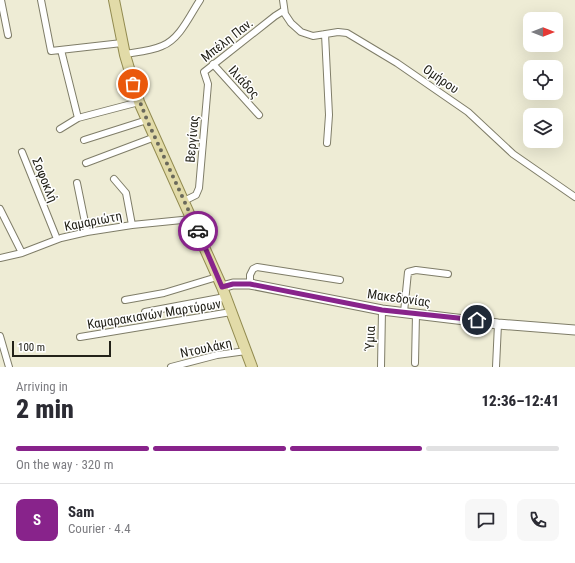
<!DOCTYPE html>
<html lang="en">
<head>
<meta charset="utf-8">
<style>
	:root { --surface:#fff; --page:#f7f7f7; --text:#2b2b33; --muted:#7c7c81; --line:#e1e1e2; --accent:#88238b }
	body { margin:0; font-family:"Roboto Condensed",sans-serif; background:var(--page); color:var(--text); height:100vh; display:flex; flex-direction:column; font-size:15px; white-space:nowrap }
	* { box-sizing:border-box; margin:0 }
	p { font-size:13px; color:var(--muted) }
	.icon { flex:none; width:22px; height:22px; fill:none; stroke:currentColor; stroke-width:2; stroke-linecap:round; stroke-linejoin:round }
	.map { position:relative; height:367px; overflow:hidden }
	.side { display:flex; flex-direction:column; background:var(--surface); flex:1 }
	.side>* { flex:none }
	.needle { width:26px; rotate:90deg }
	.tools { position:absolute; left:523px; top:12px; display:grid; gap:8px }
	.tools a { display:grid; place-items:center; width:40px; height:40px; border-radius:8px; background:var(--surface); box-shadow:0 4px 16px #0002; font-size:20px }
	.scale { position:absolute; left:12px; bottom:10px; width:99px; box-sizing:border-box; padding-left:4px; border:2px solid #232219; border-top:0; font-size:11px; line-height:14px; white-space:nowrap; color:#232219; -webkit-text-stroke:3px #fff; paint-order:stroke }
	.pin { position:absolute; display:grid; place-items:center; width:34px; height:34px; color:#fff; margin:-17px; border:2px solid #fff; border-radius:50%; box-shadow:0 1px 4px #0007 }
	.courier { position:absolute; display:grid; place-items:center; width:40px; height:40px; margin:-20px; border:3px solid #88238b; border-radius:50%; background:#fff; color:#222; box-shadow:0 1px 5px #0007 }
	.head em { font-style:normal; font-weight:800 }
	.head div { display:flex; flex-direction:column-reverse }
	.head { display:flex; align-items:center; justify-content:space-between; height:68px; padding:0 16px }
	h1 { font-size:26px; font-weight:800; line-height:30px }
	.bar { display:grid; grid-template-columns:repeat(4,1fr); gap:6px 4px; align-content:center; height:48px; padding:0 16px }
	.bar i { height:5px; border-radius:3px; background:var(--line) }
	.bar .on { background:var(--accent) }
	.bar p { grid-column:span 4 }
	.line { display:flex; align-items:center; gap:10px; padding:0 16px; border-top:1px solid var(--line) }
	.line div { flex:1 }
	.round { display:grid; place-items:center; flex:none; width:42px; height:42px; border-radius:8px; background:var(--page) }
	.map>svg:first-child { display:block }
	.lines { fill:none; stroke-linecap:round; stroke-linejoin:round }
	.street-casing { stroke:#7f7d68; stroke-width:8 }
	.secondary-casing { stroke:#7f7d68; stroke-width:11 }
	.primary-casing { stroke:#928b50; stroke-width:12 }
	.street { stroke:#fff; stroke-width:6 }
	.secondary { stroke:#fff; stroke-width:9 }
	.primary { stroke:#e2dba8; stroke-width:10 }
	.done { stroke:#6a695b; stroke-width:4; stroke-dasharray:0 7.2 }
	.route { stroke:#88238b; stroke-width:5 }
	.labels { text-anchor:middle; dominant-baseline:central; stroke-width:3; stroke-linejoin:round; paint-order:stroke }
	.street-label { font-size:13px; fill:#232219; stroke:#fff }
</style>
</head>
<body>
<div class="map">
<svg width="575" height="367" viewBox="0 0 575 367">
	<rect width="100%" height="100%" fill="#eeecd5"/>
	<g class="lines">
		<defs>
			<path id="street" d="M1,0L8,35
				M41,0L51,51L122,43
				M283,0L285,14L291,23L301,32L313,36L338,32L347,33L397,63L468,112L513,154L575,197
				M325,34L329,115L327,143
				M61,50L78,118
				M125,54C137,52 151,51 162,46C180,39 190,15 200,0
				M213,64L259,115
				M60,129L78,118L139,102
				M84,140L147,120
				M22,152L57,239
				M86,163L155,137
				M114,179L126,193L132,225
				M77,183L87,232
				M184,201L196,195L199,188L208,84L204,72L275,16L283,11
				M0,209L22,253
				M0,258L22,253L61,238L87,232L132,225L192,219
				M250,284V275L253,269L257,267L340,280
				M125,300L164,293L217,277
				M145,312L225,297
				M404,312L408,272L416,270L448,274
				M0,336L9,367
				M80,337L231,312
				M415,363L416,314
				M171,367L217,355L246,351
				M381,367L382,310
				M496,367L498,324"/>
			<path id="secondary" d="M222,287L233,284H250L382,310L498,324L575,330"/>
			<path id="primary" d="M114,0L125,55L139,102L222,287L252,367"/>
		</defs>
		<use href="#street" class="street-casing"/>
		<use href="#secondary" class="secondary-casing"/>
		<use href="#primary" class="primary-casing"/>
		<use href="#street" class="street"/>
		<use href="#secondary" class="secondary"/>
		<use href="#primary" class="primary"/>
	</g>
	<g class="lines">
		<path class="done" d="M133,84L147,120L198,231"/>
		<path class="route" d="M198,231L222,287L233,284H250L382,310L477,320"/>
	</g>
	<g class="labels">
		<g class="street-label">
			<text transform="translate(227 40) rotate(-38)">Μπέλη Παν.</text>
			<text transform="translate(441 79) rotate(35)">Ομήρου</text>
			<text transform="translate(244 82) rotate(48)">Ιλιάδος</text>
			<text transform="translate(192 139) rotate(-85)">Βεργίνας</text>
			<text transform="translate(45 180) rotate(68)">Σοφοκλή</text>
			<text transform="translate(93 221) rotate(-11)">Καμαριώτη</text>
			<text transform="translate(399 298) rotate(8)">Μακεδονίας</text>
			<text transform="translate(154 314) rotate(-9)">Καμαρακιανών Μαρτύρων</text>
			<text transform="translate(370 338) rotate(-88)">Ύμια</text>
			<text transform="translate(206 348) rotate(-12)">Ντουλάκη</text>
		</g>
	</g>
</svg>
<div class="tools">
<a><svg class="needle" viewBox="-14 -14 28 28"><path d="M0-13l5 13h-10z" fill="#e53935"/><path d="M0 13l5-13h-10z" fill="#7c7c81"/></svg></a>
<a><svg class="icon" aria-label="locate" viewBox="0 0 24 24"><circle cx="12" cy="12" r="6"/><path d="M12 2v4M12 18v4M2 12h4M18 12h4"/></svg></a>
<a><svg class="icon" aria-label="layers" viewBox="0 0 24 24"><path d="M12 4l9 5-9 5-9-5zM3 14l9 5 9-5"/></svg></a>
</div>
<div class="scale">100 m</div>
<div class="pin" style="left:133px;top:84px;background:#ea580c"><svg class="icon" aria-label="bag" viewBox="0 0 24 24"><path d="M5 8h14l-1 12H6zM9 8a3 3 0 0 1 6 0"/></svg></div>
<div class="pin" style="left:477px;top:320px;background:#1f2937"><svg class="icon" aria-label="home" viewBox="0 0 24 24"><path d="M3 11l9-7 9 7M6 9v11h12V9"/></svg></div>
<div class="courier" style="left:198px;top:231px"><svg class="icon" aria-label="car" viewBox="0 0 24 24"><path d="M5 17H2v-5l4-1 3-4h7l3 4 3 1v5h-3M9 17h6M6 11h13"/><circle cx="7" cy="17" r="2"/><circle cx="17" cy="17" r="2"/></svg></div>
</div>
<section class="side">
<div class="head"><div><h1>2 min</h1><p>Arriving in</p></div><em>12:36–12:41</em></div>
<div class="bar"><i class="on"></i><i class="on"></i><i class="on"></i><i></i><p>On the way · 320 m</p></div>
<div class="line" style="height:72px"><b class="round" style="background:var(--accent);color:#fff">S</b><div><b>Sam</b><p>Courier · 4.4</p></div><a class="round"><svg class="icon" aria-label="chat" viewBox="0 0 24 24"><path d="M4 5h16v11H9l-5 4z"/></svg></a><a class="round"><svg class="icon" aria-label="phone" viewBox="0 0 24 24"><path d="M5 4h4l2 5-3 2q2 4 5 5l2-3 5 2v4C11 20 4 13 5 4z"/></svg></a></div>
</section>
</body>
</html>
